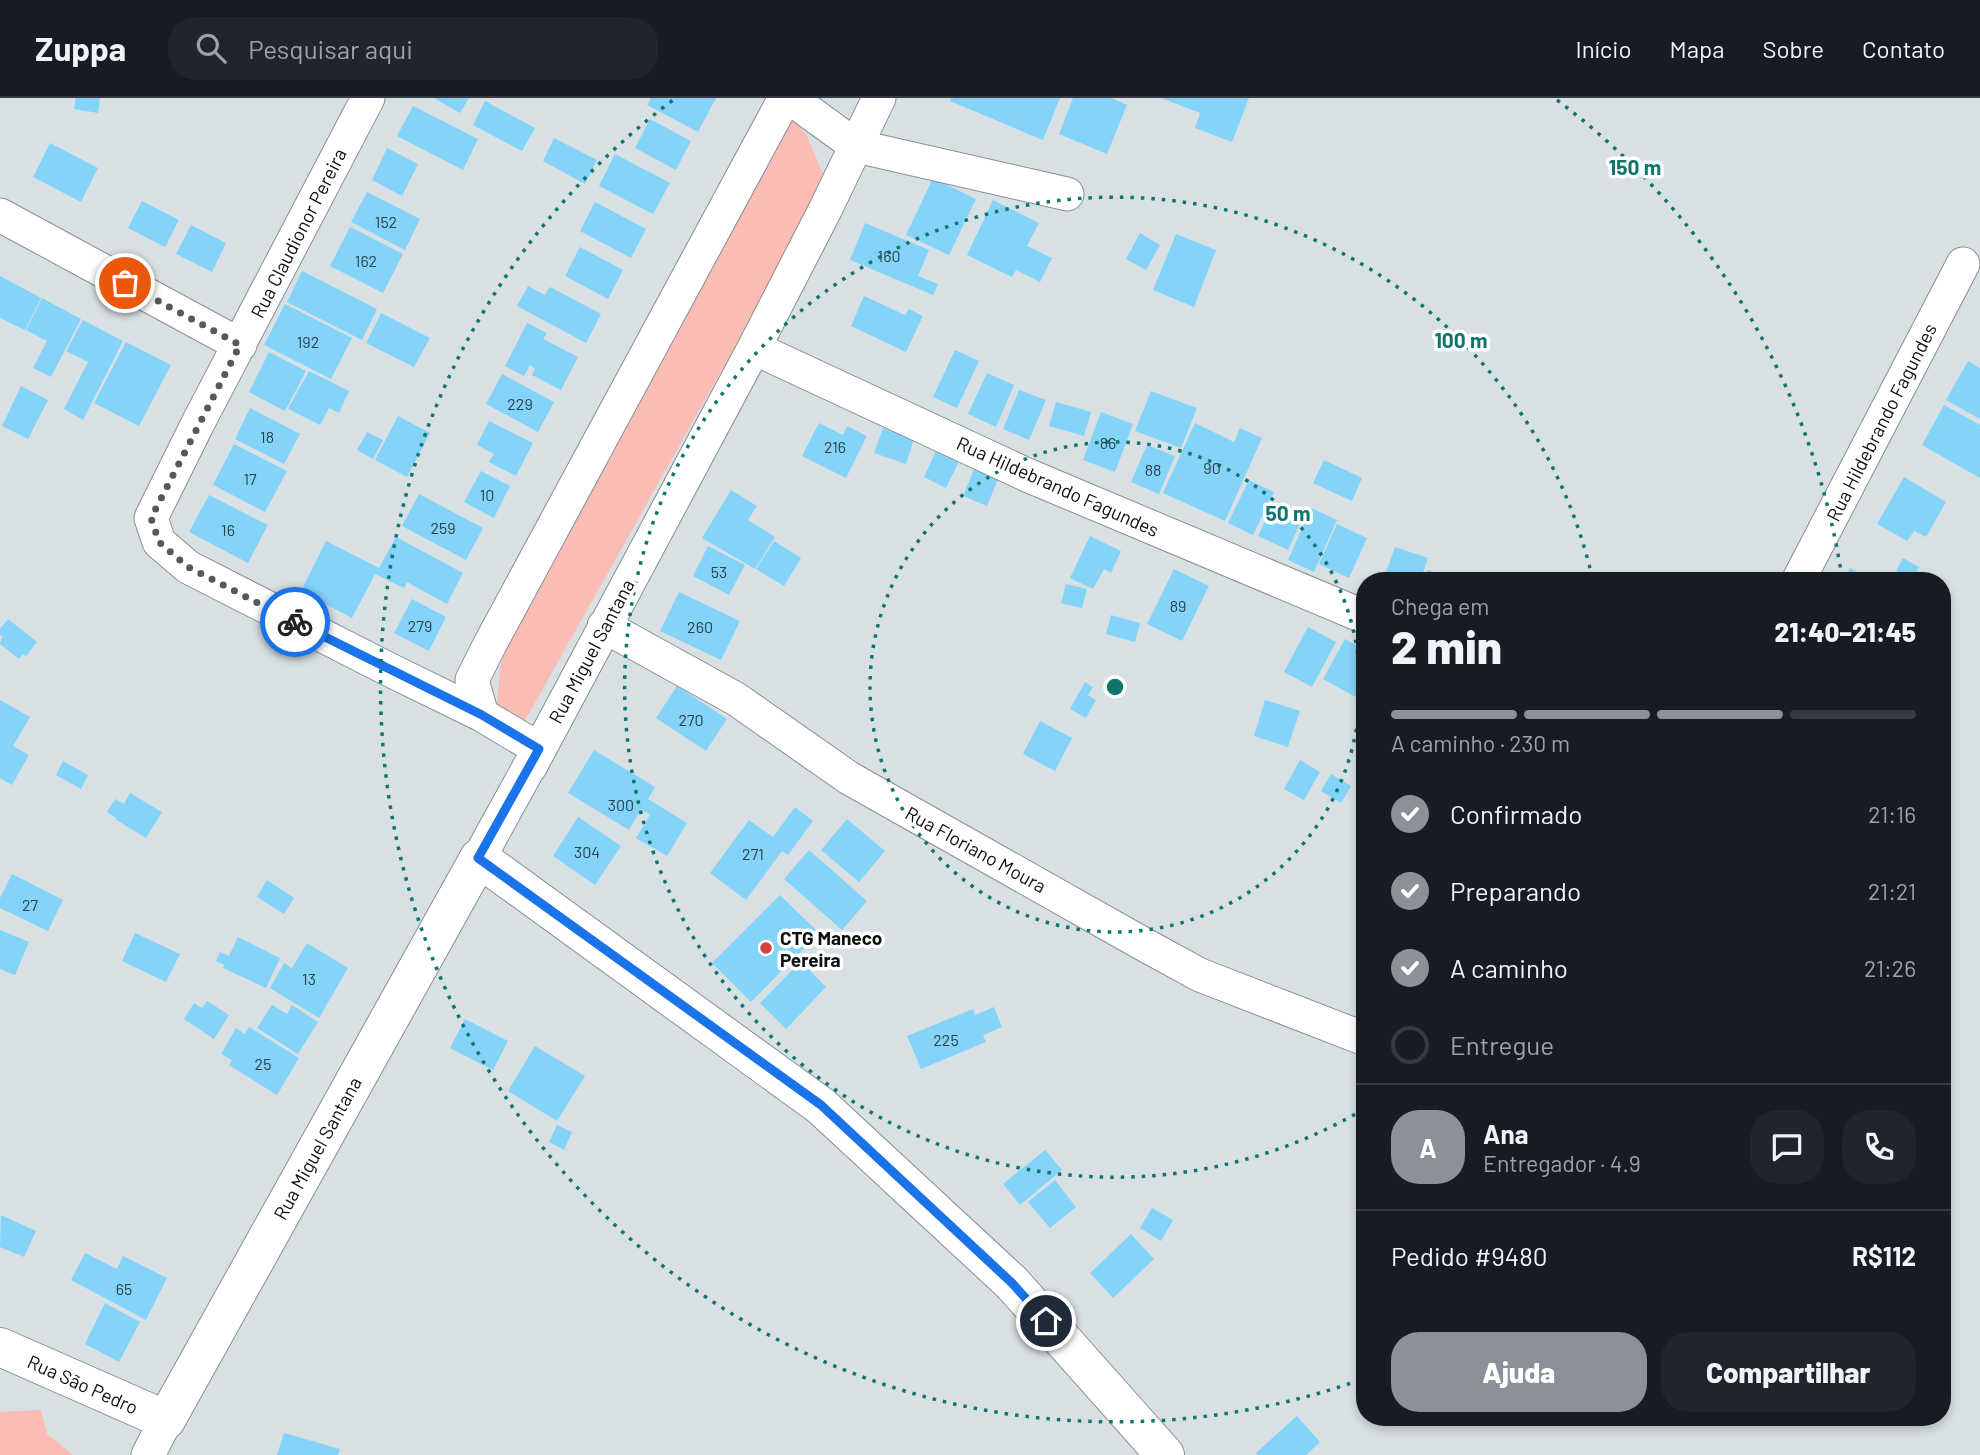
<!DOCTYPE html>
<html lang="pt">
<head>
<meta charset="utf-8">
<style>
	:root { --surface:#171b24; --page:#20242c; --text:#f1f3f6; --muted:#9ea1a6; --line:#363941; --accent:#8c9099 }
	body { margin:0; font-family:Barlow,sans-serif; background:var(--page); color:var(--text); height:100vh; display:flex; flex-direction:column; font-size:26px; white-space:nowrap }
	* { box-sizing:border-box; margin:0 }
	p { font-size:23px; color:var(--muted) }
	.icon { flex:none; width:38px; height:38px; fill:none; stroke:currentColor; stroke-width:2; stroke-linecap:round; stroke-linejoin:round }
	.map { position:relative; flex:1; overflow:hidden }
	.drawer { position:absolute; left:1356px; top:474px; width:595px; height:854px; display:flex; flex-direction:column; background:var(--surface); border-radius:28px; box-shadow:0 4px 10px #0003 }
	.drawer>* { flex:none }
	.pin { position:absolute; display:grid; place-items:center; width:60px; height:60px; color:#fff; margin:-30px; border:4px solid #fff; border-radius:50%; box-shadow:0 2px 7px #0007 }
	.courier { position:absolute; display:grid; place-items:center; width:70px; height:70px; margin:-35px; border:5px solid #1a73e8; border-radius:50%; background:#fff; color:#222; box-shadow:0 2px 9px #0007 }
	.headline em { font-style:normal; font-weight:800 }
	.headline div { display:flex; flex-direction:column-reverse }
	.headline { display:flex; align-items:center; justify-content:space-between; height:119px; padding:0 35px }
	h1 { font-size:46px; font-weight:800; line-height:52px }
	.bar { display:grid; grid-template-columns:repeat(4,1fr); gap:10px 7px; align-content:center; height:84px; padding:0 35px }
	.bar i { height:9px; border-radius:5px; background:var(--line) }
	.bar .selected { background:var(--accent) }
	.bar p { grid-column:span 4 }
	.line { display:flex; align-items:center; gap:18px; padding:0 35px; border-top:2px solid var(--line) }
	.line div { flex:1 }
	.round { display:grid; place-items:center; flex:none; width:74px; height:74px; border-radius:28px; background:var(--page) }
	ol { padding:0 35px; list-style:none }
	li { display:flex; align-items:center; gap:21px; height:77px }
	li p { margin-inline-start:auto }
	li .icon { padding:7px; border-radius:50%; background:var(--accent); color:#fff; stroke-width:4 }
	li:last-child { color:var(--muted) }
	li i { width:38px; height:38px; border:4px solid var(--line); border-radius:50% }
	.button { display:flex; gap:14px; margin-top:auto; padding:14px 35px }
	.button a { flex:1; height:80px; border-radius:28px; background:var(--accent); color:#fff; font-size:28px; font-weight:800; line-height:80px; text-align:center }
	.button a+a { background:var(--page); color:var(--text) }
	header { display:flex; align-items:center; gap:42px; box-sizing:border-box; height:98px; padding:0 35px; background:var(--surface); border-bottom:2px solid var(--line) }
	header strong { font-size:33px }
	nav { display:flex; gap:38px; margin-inline-start:auto; font-size:24px }
	.search { width:490px; height:63px; background:var(--page); display:flex; align-items:center; gap:18px; box-sizing:border-box; padding:0 24px; border-radius:28px; color:var(--muted); font-size:26px }
	.map>svg:first-child { display:block }
	.green { fill:#fabcb4 }
	.building { fill:#84d3f8 }
	.lines { fill:none; stroke-linecap:round; stroke-linejoin:round }
	.minor-casing { stroke:#888f93; stroke-width:35 }
	.tertiary-casing { stroke:#888f93; stroke-width:40 }
	.minor { stroke:#fff; stroke-width:33 }
	.tertiary { stroke:#fff; stroke-width:38 }
	.done { stroke:#54595b; stroke-width:7; stroke-dasharray:0 12.6 }
	.route { stroke:#1a73e8; stroke-width:9 }
	.ring { fill:none; stroke:#0f766e; stroke-width:3.5; stroke-dasharray:3.5 7 }
	.poi-dot { fill:#d0423b; stroke:#fff; stroke-width:2.5 }
	.labels { text-anchor:middle; dominant-baseline:central; stroke-width:7; stroke-linejoin:round; paint-order:stroke }
	.number-label { font-size:16px; fill:#2b414b }
	.street-label { font-size:19px; fill:#0d1011; stroke:#fff }
	.poi-label { font-size:19px; font-weight:bold; fill:#0d1011; stroke:#fff; text-anchor:start }
	.centre { fill:#0f766e; stroke:#fff; stroke-width:3.5 }
	.ring-label { font-size:21px; text-anchor:middle; font-weight:bold; fill:#0f766e; stroke:#fff; stroke-width:7; stroke-linejoin:round; paint-order:stroke }
</style>
</head>
<body>
<header>
<strong>Zuppa</strong>
<div class="search"><svg class="icon" aria-label="search" viewBox="0 0 24 24"><circle cx="10" cy="10" r="6"/><path d="M15 15l6 6"/></svg>Pesquisar aqui</div>
<nav><a>Início</a><a>Mapa</a><a>Sobre</a><a>Contato</a></nav>
</header>
<div class="map">
<svg width="1980" height="1357" viewBox="0 0 1980 1357">
	<rect width="100%" height="100%" fill="#d9e0e4"/>
	<path class="green" d="M787,13L807,38L827,85L523,626L496,614L501,565L520,511Z
		M41,1312L47,1336L73,1357H0V1314Z"/>
	<path class="building" d="M76,0H100L98,15L74,11Z
		M434,0H469L460,15Z
		M651,0H716L698,34L647,7Z
		M951,0H1060L1043,42L950,3Z
		M1073,0H1111L1127,7L1107,56L1059,36Z
		M1161,0H1249L1232,44L1195,30L1200,15Z
		M485,3L535,30L522,53L473,27Z
		M413,8L478,41L463,72L397,38Z
		M650,21L691,43L676,72L635,50Z
		M554,40L597,62L585,86L543,63Z
		M50,45L98,70L81,104L33,79Z
		M387,50L418,66L402,98L372,82Z
		M615,56L670,85L653,116L599,88Z
		M933,80L976,101L949,157L906,137Z
		M367,94L420,121L405,152L351,124Z
		M993,102L1039,125L1027,148L1052,160L1040,184L1016,172L1012,179L967,157Z
		M142,103L179,122L165,149L128,130Z
		M595,104L646,131L631,160L580,133Z
		M865,125L929,152L918,178L938,186L933,197L850,162Z
		M191,127L226,145L212,174L176,156Z
		M350,129L403,156L383,195L330,168Z
		M1140,135L1160,147L1146,172L1126,161Z
		M1176,136L1216,152L1194,209L1153,192Z
		M580,149L623,172L608,201L565,178Z
		M302,173L377,211L362,242L287,204Z
		M0,178L41,200L25,232L0,220Z
		M528,188L545,197L550,189L601,216L586,245L517,208Z
		M864,198L905,217L909,211L923,218L906,254L851,228Z
		M42,200L81,221L51,279L33,270L47,243L26,232Z
		M285,206L352,240L331,281L264,247Z
		M381,215L430,240L414,269L366,245Z
		M83,222L123,243L83,322L64,311L88,264L66,253Z
		M527,225L547,235L543,241L578,259L561,292L532,277L535,271L530,267L524,278L505,268Z
		M126,244L171,267L139,328L94,305Z
		M955,252L979,263L957,310L933,299Z
		M269,254L306,273L285,313L249,294Z
		M1968,263L1980,270V321L1946,302Z
		M309,273L349,293L339,315L329,310L320,327L288,311Z
		M987,275L1014,287L996,329L968,316Z
		M502,276L554,304L538,334L486,306Z
		M21,288L48,302L28,341L2,328Z
		M1019,292L1046,302L1029,342L1003,331Z
		M1151,293L1197,310L1181,350L1135,333Z
		M1056,304L1091,314L1084,338L1049,328Z
		M1944,307L1980,327V380L1922,347Z
		M250,310L300,336L284,366L235,341Z
		M1101,314L1133,326L1115,374L1083,362Z
		M398,318L430,335L407,379L375,362Z
		M489,323L533,345L516,378L489,364L494,356L477,347Z
		M819,325L843,337L847,328L867,338L846,380L802,358Z
		M1195,325L1234,344L1240,330L1262,340L1225,423L1163,395Z
		M883,330L914,341L906,366L874,355Z
		M367,334L383,342L373,361L357,352Z
		M941,342L964,353L946,390L924,379Z
		M234,346L287,373L265,414L213,387Z
		M1147,347L1175,358L1159,396L1131,384Z
		M979,359L1003,369L987,408L963,398Z
		M1324,362L1362,380L1352,403L1313,385Z
		M481,373L510,388L494,420L464,404Z
		M1904,379L1946,404L1926,439L1914,433L1907,443L1877,426Z
		M1249,382L1274,394L1253,437L1228,425Z
		M731,392L757,408L748,422L775,439L755,471L702,440Z
		M419,396L483,430L466,462L402,428Z
		M209,397L268,427L248,465L189,434Z
		M1274,404L1304,417L1288,452L1258,438Z
		M1311,410L1337,422L1314,474L1288,462Z
		M1337,426L1367,440L1349,480L1319,466Z
		M1090,438L1121,453L1111,475L1104,471L1093,491L1070,480Z
		M396,439L463,475L447,506L407,484L404,490L375,476L352,520L301,493L326,443L379,470Z
		M774,443L801,460L784,488L756,471Z
		M708,448L745,467L729,497L693,478Z
		M1395,449L1428,460L1420,483H1383Z
		M1903,460L1919,469L1912,481L1896,473Z
		M1850,470L1873,483H1843Z
		M1174,471L1209,488L1182,543L1147,526Z
		M1428,472L1451,479L1450,483H1425Z
		M1066,486L1087,491L1082,510L1061,505Z
		M679,494L740,523L721,562L660,533Z
		M412,501L446,519L429,553L394,535Z
		M1111,517L1140,525L1135,544L1106,536Z
		M8,521L37,544L26,558L23,556L19,561L0,546L2,538L0,537V531Z
		M1308,529L1336,544L1312,589L1284,574Z
		M1345,541L1365,552V600L1363,603L1323,581Z
		M1085,584L1093,589L1088,597L1096,602L1086,620L1070,611Z
		M677,588L727,621L706,653L656,620Z
		M0,602L30,619L13,648L29,657L12,687L0,680Z
		M1265,602L1300,613L1288,649L1254,638Z
		M1040,623L1072,640L1055,673L1023,656Z
		M594,652L655,689L648,701L687,725L667,758L636,740L650,717L641,711L629,732L568,695Z
		M1300,662L1320,674L1304,702L1284,691Z
		M63,663L88,677L81,691L56,677Z
		M1331,676L1351,688L1341,705L1321,693Z
		M130,695L162,714L146,740L115,721L116,720L107,714L115,701L124,706Z
		M795,709L813,723L788,757L782,753L746,802L710,775L749,722L773,739Z
		M578,719L621,748L595,787L553,758Z
		M847,721L885,753L859,784L821,752Z
		M809,752L867,803L842,832L784,781Z
		M12,776L63,802L48,833L0,810V800Z
		M267,782L294,800L284,816L257,799Z
		M780,797L819,835L751,904L712,865Z
		M0,832L29,844L15,877L0,871Z
		M135,835L180,856L166,884L122,863Z
		M238,839L280,860L266,890L223,870L224,867L216,863L220,854L229,858Z
		M307,845L348,870L319,920L270,890L284,865L292,870Z
		M801,863L826,889L786,931L760,905Z
		M207,903L229,917L214,941L184,921L194,905L202,910Z
		M272,907L287,916L292,907L318,924L298,956L257,930Z
		M994,909L1002,929L983,937L986,944L921,971L907,938L973,911L975,917Z
		M465,921L508,943L493,972L450,950Z
		M249,929L299,960L277,997L229,967L232,962L221,956L236,930L245,936Z
		M535,948L585,978L557,1023L508,993Z
		M557,1027L572,1034L564,1052L549,1044Z
		M1045,1052L1062,1072L1020,1107L1003,1086Z
		M1055,1082L1076,1109L1050,1130L1028,1104Z
		M1152,1110L1173,1122L1161,1143L1140,1130Z
		M1,1117L36,1133L24,1159L0,1149Z
		M1131,1136L1154,1161L1113,1200L1090,1175Z
		M85,1155L117,1171L123,1158L167,1180L146,1222L71,1182Z
		M105,1205L140,1224L119,1264L85,1246Z
		M1297,1318L1320,1344L1306,1357H1258L1256,1355Z
		M284,1335L340,1351L338,1357H277Z"/>
	<g class="lines">
		<defs>
			<path id="minor" d="M368,0L198,325L151,420L159,444L188,469L390,572L482,617L539,651L479,760
				M790,0L856,48L1067,96
				M0,117L240,247
				M754,250L1027,377L1365,519
				M1798,483L1963,166
				M604,528L736,601L849,680L1145,847L1200,877L1365,941
				M482,617L472,582L490,546L785,0
				M530,669L754,250L825,112L879,0
				M148,1357L166,1322"/>
			<path id="tertiary" d="M0,1249L166,1322L479,760L821,1008L1012,1185L1165,1357"/>
		</defs>
		<use href="#minor" class="minor-casing"/>
		<use href="#tertiary" class="tertiary-casing"/>
		<use href="#minor" class="minor"/>
		<use href="#tertiary" class="tertiary"/>
	</g>
	<g class="lines">
		<path class="done" d="M125,185L240,247L151,420L159,444L188,469L295,524"/>
		<path class="route" d="M295,524L482,617L539,651L478,760L821,1007L1012,1185L1046,1223"/>
	</g>
	<g class="ring">
		<circle cx="1115" cy="589" r="245"/>
		<path d="M1364 1011A490 490 0 1 1 1593 483"/>
		<path d="M1360 1282A735 735 0 0 1 673 2M1557 2A735 735 0 0 1 1842 480"/>
	</g>
	<circle class="poi-dot" cx="766" cy="850" r="7"/>
	<g class="labels">
		<g class="number-label">
			<text x="386" y="123">152</text>
			<text x="889" y="157">160</text>
			<text x="366" y="162">162</text>
			<text x="308" y="243">192</text>
			<text x="520" y="305">229</text>
			<text x="267" y="338">18</text>
			<text x="1108" y="344">86</text>
			<text x="835" y="348">216</text>
			<text x="1212" y="369">90</text>
			<text x="1153" y="371">88</text>
			<text x="250" y="380">17</text>
			<text x="487" y="396">10</text>
			<text x="443" y="429">259</text>
			<text x="228" y="431">16</text>
			<text x="719" y="473">53</text>
			<text x="1178" y="507">89</text>
			<text x="420" y="527">279</text>
			<text x="700" y="528">260</text>
			<text x="691" y="621">270</text>
			<text x="621" y="706">300</text>
			<text x="587" y="753">304</text>
			<text x="753" y="755">271</text>
			<text x="30" y="806">27</text>
			<text x="309" y="880">13</text>
			<text x="946" y="941">225</text>
			<text x="263" y="965">25</text>
			<text x="124" y="1190">65</text>
		</g>
		<g class="street-label">
			<text transform="translate(298 135) rotate(-63)">Rua Claudionor Pereira</text>
			<text transform="translate(1881 324) rotate(-63)">Rua Hildebrando Fagundes</text>
			<text transform="translate(1058 388) rotate(24)">Rua Hildebrando Fagundes</text>
			<text transform="translate(591 553) rotate(-62)">Rua Miguel Santana</text>
			<text transform="translate(976 751) rotate(29)">Rua Floriano Moura</text>
			<text transform="translate(317 1050) rotate(-61)">Rua Miguel Santana</text>
			<text transform="translate(83 1286) rotate(24)">Rua São Pedro</text>
		</g>
		<g class="poi-label">
			<text x="780" y="839">CTG Maneco<tspan x="780" dy="22">Pereira</tspan></text>
		</g>
	</g>
	<circle cx="1115" cy="589" r="10" class="centre"/>
	<g class="ring-label">
		<text x="1635" y="77">150 m</text>
		<text x="1461" y="250">100 m</text>
		<text x="1288" y="423">50 m</text>
	</g>
</svg>
<div class="pin" style="left:125px;top:185px;background:#ea580c"><svg class="icon" aria-label="bag" viewBox="0 0 24 24"><path d="M5 8h14l-1 12H6zM9 8a3 3 0 0 1 6 0"/></svg></div>
<div class="pin" style="left:1046px;top:1223px;background:#1f2937"><svg class="icon" aria-label="home" viewBox="0 0 24 24"><path d="M3 11l9-7 9 7M6 9v11h12V9"/></svg></div>
<div class="courier" style="left:295px;top:524px"><svg class="icon" aria-label="bike" viewBox="0 0 24 24"><circle cx="6" cy="16" r="4"/><circle cx="18" cy="16" r="4"/><path d="M6 16l4-8h5l3 8M10 8l3 8H6M13 5h3"/></svg></div>
<section class="drawer">
<div class="headline"><div><h1>2 min</h1><p>Chega em</p></div><em>21:40–21:45</em></div>
<div class="bar"><i class="selected"></i><i class="selected"></i><i class="selected"></i><i></i><p>A caminho · 230 m</p></div>
<ol>
<li><svg class="icon" aria-label="check" viewBox="0 0 24 24"><path d="M5 12l5 5 9-10"/></svg>Confirmado<p>21:16</p></li>
<li><svg class="icon" aria-label="check" viewBox="0 0 24 24"><path d="M5 12l5 5 9-10"/></svg>Preparando<p>21:21</p></li>
<li><svg class="icon" aria-label="check" viewBox="0 0 24 24"><path d="M5 12l5 5 9-10"/></svg>A caminho<p>21:26</p></li>
<li><i></i>Entregue</li>
</ol>
<div class="line" style="height:126px"><b class="round" style="background:var(--accent);color:#fff">A</b><div><b>Ana</b><p>Entregador · 4.9</p></div><a class="round"><svg class="icon" aria-label="chat" viewBox="0 0 24 24"><path d="M4 5h16v11H9l-5 4z"/></svg></a><a class="round"><svg class="icon" aria-label="phone" viewBox="0 0 24 24"><path d="M5 4h4l2 5-3 2q2 4 5 5l2-3 5 2v4C11 20 4 13 5 4z"/></svg></a></div>
<div class="line" style="height:91px"><div>Pedido #9480</div><b>R$112</b></div>
<div class="button"><a>Ajuda</a><a>Compartilhar</a></div>
</section>
</div>
</body>
</html>
